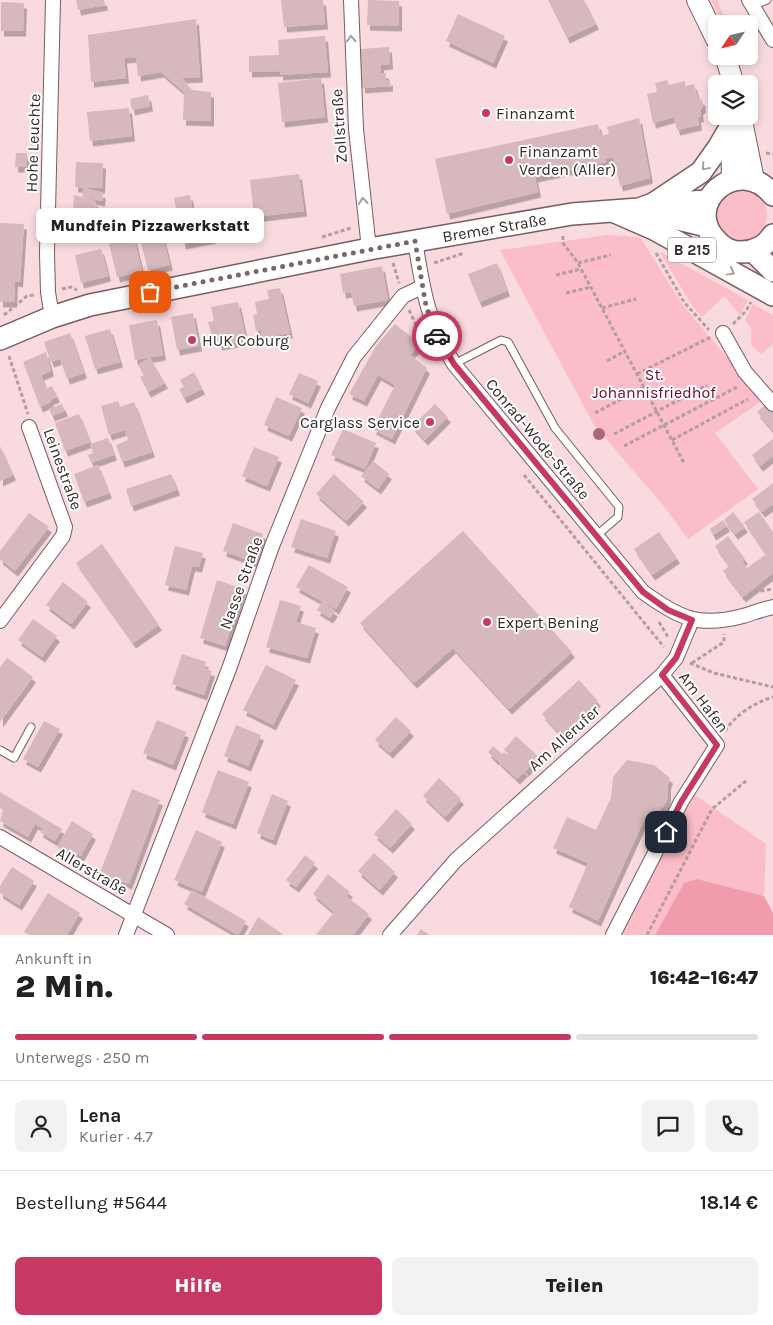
<!DOCTYPE html>
<html lang="de">
<head>
<meta charset="utf-8">
<style>
	:root { --surface:#fff; --page:#f2f2f2; --text:#222; --muted:#767676; --line:#e0e0e0; --accent:#c73963 }
	body { margin:0; font-family:Karla,sans-serif; background:var(--page); color:var(--text); height:100vh; display:flex; flex-direction:column; font-size:19px; white-space:nowrap }
	* { box-sizing:border-box; margin:0 }
	p { font-size:16px; color:var(--muted) }
	.icon { flex:none; width:28px; height:28px; fill:none; stroke:currentColor; stroke-width:2; stroke-linecap:round; stroke-linejoin:round }
	.map { position:relative; height:935px; overflow:hidden }
	.side { display:flex; flex-direction:column; background:var(--surface); flex:1 }
	.side>* { flex:none }
	.needle { width:32px; rotate:235deg }
	.buttons { position:absolute; left:708px; top:15px; display:grid; gap:10px }
	.buttons a { display:grid; place-items:center; width:50px; height:50px; border-radius:8px; background:var(--surface); box-shadow:0 2px 8px #0003; font-size:25px }
	.pin { position:absolute; display:grid; place-items:center; width:42px; height:42px; color:#fff; margin:-21px; border-radius:10px; box-shadow:0 2px 8px #0006 }
	.courier { position:absolute; display:grid; place-items:center; width:50px; height:50px; margin:-25px; border:4px solid #c73963; border-radius:50%; background:#fff; color:#222; box-shadow:0 1px 6px #0007 }
	.bubble { position:absolute; height:35px; border-radius:8px; background:var(--surface); box-shadow:0 2px 8px #0003; font-size:16px; font-weight:800; line-height:35px; text-align:center }
	.head em { font-style:normal; font-weight:800 }
	.head div { display:flex; flex-direction:column-reverse }
	.head { display:flex; align-items:center; justify-content:space-between; height:85px; padding:0 15px }
	h1 { font-size:32px; font-weight:800; line-height:38px }
	.bar { display:grid; grid-template-columns:repeat(4,1fr); gap:8px 5px; align-content:center; height:60px; padding:0 15px }
	.bar i { height:6px; border-radius:4px; background:var(--line) }
	.bar .selected { background:var(--accent) }
	.bar p { grid-column:span 4 }
	.line { display:flex; align-items:center; gap:12px; padding:0 15px; border-top:1px solid var(--line) }
	.line div { flex:1 }
	.round { display:grid; place-items:center; flex:none; width:52px; height:52px; border-radius:8px; background:var(--page) }
	.primary-button { display:flex; gap:10px; margin-top:auto; padding:10px 15px }
	.primary-button a { flex:1; height:58px; border-radius:8px; background:var(--accent); color:#fff; font-size:20px; font-weight:800; line-height:58px; text-align:center }
	.primary-button a+a { background:var(--page); color:var(--text) }
	.map>svg:first-child { display:block }
	.green { fill:#fbbdc8 }
	.water { fill:#f09cac }
	.building { fill:#d6b8bd; filter:url(#shadow) }
	.lines { fill:none; stroke-linecap:round; stroke-linejoin:round }
	.service-casing { stroke:#775c61; stroke-width:9 }
	.minor-casing { stroke:#775c61; stroke-width:16 }
	.secondary-casing { stroke:#775c61; stroke-width:22 }
	.primary-casing { stroke:#775c61; stroke-width:24 }
	.path { stroke:#b49c9f; stroke-width:3; stroke-dasharray:4 2.5; stroke-linecap:butt }
	.service { stroke:#fff; stroke-width:7 }
	.minor { stroke:#fff; stroke-width:14 }
	.secondary { stroke:#fff; stroke-width:20 }
	.primary { stroke:#fff; stroke-width:21 }
	.tree { fill:#ab667d }
	.oneway { stroke:#a49e9f }
	.done { stroke:#796769; stroke-width:5; stroke-dasharray:0 9 }
	.route { stroke:#c73963; stroke-width:6 }
	.poi-dot { fill:#c73963; stroke:#fff; stroke-width:2 }
	.labels { text-anchor:middle; dominant-baseline:central; stroke-width:4; stroke-linejoin:round; paint-order:stroke }
	.shield { fill:#fff; stroke:#71686a; stroke-width:1 }
	.shield-label { font-size:15px; font-weight:bold; fill:#34282a }
	.poi-label { font-size:16px; fill:#34282a; stroke:#fff; text-anchor:start }
	.street-label { font-size:16px; fill:#34282a; stroke:#fff }
	.park-label { font-size:16px; fill:#6c062d; stroke:#fff }
</style>
</head>
<body>
<div class="map">
<svg width="773" height="935" viewBox="0 0 773 935">
	<defs>
		<filter id="shadow"><feDropShadow dx="3" dy="5.5" stdDeviation="0" flood-color="#0004"/></filter>
	</defs>
	<rect width="100%" height="100%" fill="#f9dbdf"/>
	<path class="green" d="M711,0H717L727,24H723Z
		M715 215a26 26 0 1 1 52 0a26 26 0 1 1-52 0Z
		M607,235L640,237L682,304L763,400L715,433L758,489L688,539L662,504L594,425L500,250Z
		M660,252L748,300L740,315L724,296L702,317L692,306Z
		M753,304L773,315V344L761,354L751,345V327L745,320Z
		M695,795L766,844L764,896L697,879L684,883L655,935H617L659,854Z"/>
	<path class="water" d="M697,879L764,896L773,913V935H655L684,883Z"/>
	<path class="building" d="M76,0H104L105,5L78,10Z
		M281,0H323L325,24L284,27Z
		M368,0L399,1V26L367,25Z
		M548,0H584L596,24L567,38Z
		M1,2L24,3L23,31H1Z
		M458,14L505,36L493,63L446,41Z
		M196,19L200,77L182,78L192,90L211,92V121L183,120L184,92L161,72L138,76L136,57L124,58L126,78L91,82L88,35Z
		M325,36L328,72L280,75V71L249,72V56L279,55L278,40Z
		M389,47L390,64L381,65V73H386V81L390,80V86L362,88L360,49Z
		M321,78L325,117L282,122L278,83Z
		M667,80L669,85L685,81V86L694,84L698,98L702,100L703,107L700,110L701,117H698L699,125L677,130L674,117L653,123L647,94L657,92L655,83Z
		M148,95L150,106L132,110L130,99Z
		M129,108L132,136L90,141L87,112Z
		M639,118L650,178L620,186L613,157L605,159L606,162L535,177L538,192L447,214L435,159L598,124L601,136L609,134L607,127Z
		M16,153H27V167H15Z
		M76,162L103,163L102,188L75,187Z
		M299,174L304,211L254,217L250,180Z
		M84,188L103,193L102,201L82,197Z
		M74,195L95,201L98,217L73,211Z
		M190,195L194,218L209,215L214,238L183,244L174,198Z
		M0,223L24,224L20,282L15,281L14,302H0Z
		M161,230L170,265L148,270L139,235Z
		M134,238L142,271L117,277L109,244Z
		M101,249L108,276L81,283L75,255Z
		M497,263L507,291L479,302L468,274Z
		M382,266L388,300L354,306L351,292L343,293L340,274Z
		M280,288L290,333L262,338L261,330L256,331L253,315L257,314L255,302L269,299L267,290Z
		M238,302L246,340L219,345L217,336L212,337L208,322L214,321L211,307Z
		M193,313L199,346L177,350L171,317Z
		M157,320L163,355L135,360L129,325Z
		M395,324L420,344L410,355L427,368L392,439L373,429L395,385L378,375L364,401L349,394L376,346Z
		M110,329L120,362L95,369L85,336Z
		M70,333L84,373L67,379L60,359L51,362L44,342Z
		M46,352L51,371L41,375L46,389L52,386L57,397L50,400L51,402L40,407L23,362Z
		M150,358L165,383L148,392L140,377L144,375L138,365Z
		M194,372L202,389L184,398L179,389L184,387L180,380Z
		M299,373L318,381L308,403L289,394Z
		M276,397L302,408L289,436L264,425Z
		M118,401L120,407L134,402L152,452L122,462L116,445L128,440L125,430L109,435L101,406Z
		M767,403L773,410V431L757,412Z
		M62,404L65,411L52,416L49,409Z
		M435,404L448,417L425,440L412,426Z
		M79,414L90,442L65,451L55,423Z
		M343,429L376,443L365,469L331,455Z
		M108,438L114,455L91,463L88,455L93,453L90,444Z
		M773,439V456L760,466L752,455Z
		M0,446L13,475L0,481Z
		M254,447L279,457L267,486L242,476Z
		M373,461L389,474L378,489L361,476Z
		M98,465L109,493L84,502L74,474Z
		M171,474L177,490L131,506L126,489Z
		M334,474L364,502L346,521L316,494Z
		M773,483V504L762,512L752,499Z
		M733,512L745,527L735,534L724,520Z
		M759,512L773,532V573L743,597L723,571L729,566L715,546L728,536L745,559L742,561L747,568L765,555L769,559L744,522Z
		M29,513L49,527L15,571L0,559V551Z
		M301,519L336,531L327,558L291,547Z
		M723,520L727,526L713,535L710,529Z
		M233,523L263,534L254,562L223,551Z
		M463,531L572,652L509,709L453,648L414,683L360,623Z
		M659,532L677,558L652,575L634,549Z
		M102,544L159,625L133,643L76,563Z
		M175,546L203,553L199,567L192,566L186,590L165,585Z
		M309,565L348,587L336,609L296,587Z
		M217,580L243,589L225,646L200,638Z
		M63,582L88,602L71,624L46,605Z
		M280,600L301,606L296,622L316,628L307,658L266,647Z
		M322,602L335,611L330,618L317,610Z
		M33,619L57,636L42,657L18,640Z
		M182,654L206,662L204,668L212,671L204,695L172,684Z
		M7,658L33,677L0,722V667Z
		M266,665L296,680L273,725L243,710Z
		M579,680L598,701L561,735L542,714Z
		M396,717L411,731L390,753L375,740Z
		M157,720L186,732L173,765L143,753Z
		M44,721L60,729L38,767L23,759Z
		M236,725L261,735L248,766L224,756Z
		M516,736L539,757L526,771L504,750Z
		M493,746L502,754L504,752L525,771L517,779L497,760L499,756L496,760L488,752Z
		M627,760L654,765L670,778L668,784V796L666,803L651,821L645,818L598,921L569,907L588,863L553,848L567,817L596,830L611,798L613,777Z
		M218,770L249,782L233,824L202,812Z
		M439,778L461,799L445,817L423,796Z
		M132,789L160,800L129,884L100,873Z
		M0,792L62,829L55,841L40,832L42,828L35,824L28,837L0,821L3,810L0,808Z
		M272,794L288,801L273,840L257,833Z
		M396,809L412,824L390,848L374,834Z
		M72,821L93,834L81,856L73,851L70,855L57,847Z
		M196,830L222,842L202,892L174,880Z
		M374,853L395,872L380,890L358,871Z
		M305,855L315,863L296,887L286,880Z
		M12,867L34,881L19,905L0,893V886Z
		M328,874L350,892L346,896L369,914L353,935H316L334,912L313,894Z
		M192,890L246,921L238,935L184,904Z
		M48,893L80,913L67,935H29L24,932Z
		M258,917L284,935H248Z
		M421,929L429,935H417Z"/>
	<g class="lines">
		<defs>
			<path id="service" d="M752,6L767,0
				M454,364L501,340L508,342L555,428L619,507L618,517L596,536
				M0,750L14,758L31,727"/>
			<path id="minor" d="M351,0L356,129L369,249
				M749,0L773,40
				M415,241C423,290 427,321 454,364L643,592C680,618 698,628 743,616C753,613 763,609 773,607
				M52,317L48,292L47,253L53,0
				M723,333L745,372L773,404
				M0,621L63,536L65,527L29,427
				M0,837L167,935
				M126,935L229,669L272,546L328,408L354,357L403,296L422,287
				M390,935L456,860L662,675L676,658L692,620
				M613,935L681,802L717,745L662,675"/>
			<path id="secondary" d="M697,0L716,39
				M725,56L734,84
				M741,116L754,180
				M731,121L732,180"/>
			<g id="primary">
				<path d="M773,195C738,152 680,205 717,241C723,248 731,252 741,252C754,252 766,246 773,235"/>
				<path d="M653,204L701,172L718,148L731,126"/>
				<path d="M615,212L654,229L773,295"/>
				<path d="M649,212L707,226"/>
				<path d="M753,251L773,271"/>
				<path id="s1" d="M0,339L52,317L90,305L369,249L572,214L639,209L653,204L708,201"/>
			</g>
		</defs>
		<use href="#service" class="service-casing"/>
		<use href="#minor" class="minor-casing"/>
		<use href="#secondary" class="secondary-casing"/>
		<use href="#primary" class="primary-casing"/>
		<path class="path" d="M716,111V99
			M766,153L773,154
			M563,236V243L578,263L684,463
			M322,237L351,228
			M656,253L684,302L709,330
			M393,263L399,283
			M434,263L464,253
			M578,263L611,255
			M556,275L581,269
			M62,289L71,287L77,290
			M566,293L591,287
			M602,308L636,299
			M409,310L416,325
			M4,315L27,296L34,295
			M733,324L746,311L751,302
			M9,356L28,414
			M607,361L625,351
			M637,374L711,337
			M595,413L644,387
			M614,434L707,385
			M672,440L748,399
			M624,446L739,386
			M524,475L664,647
			M743,599L755,592L773,589
			M659,622L668,637
			M690,663L714,673L773,687
			M692,663L724,642V634
			M725,731C736,714 754,703 773,697
			M647,935L712,809L746,781"/>
		<use href="#service" class="service"/>
		<use href="#minor" class="minor"/>
		<use href="#secondary" class="secondary"/>
		<use href="#primary" class="primary"/>
	</g>
	<circle class="tree" cx="599" cy="434" r="6"/>
	<defs><path id="oneway-chevron" d="M-2-3.5L2.5 0L-2 3.5" fill="none" stroke-width="1.6" stroke-linecap="round" stroke-linejoin="round" transform="scale(1.25)"/></defs>
	<g class="oneway">
		<use href="#oneway-chevron" transform="translate(351 39) rotate(-93)"/>
		<use href="#oneway-chevron" transform="translate(705 167) rotate(131)"/>
		<use href="#oneway-chevron" transform="translate(363 201) rotate(-96)"/>
		<use href="#oneway-chevron" transform="translate(731 272) rotate(29)"/>
	</g>
	<g class="lines">
		<path class="done" d="M150,292L415,241L426,306L437,336"/>
		<path class="route" d="M437,336L454,364L643,592L668,610L692,620L676,658L662,675L717,745L681,802L666,832"/>
	</g>
	<g class="poi-dot">
		<circle cx="486" cy="113" r="5"/>
		<circle cx="509" cy="160" r="5"/>
		<circle cx="192" cy="340" r="5"/>
		<circle cx="430" cy="422" r="5"/>
		<circle cx="487" cy="622" r="5"/>
	</g>
	<g class="labels">
		<rect class="shield" x="668" y="237.5" width="48" height="25" rx="4"/>
		<g class="shield-label">
			<text x="692" y="250">B 215</text>
		</g>
		<g class="poi-label">
			<text x="496" y="113">Finanzamt</text>
			<text x="519" y="151">Finanzamt<tspan x="519" dy="18">Verden (Aller)</tspan></text>
			<text x="202" y="340">HUK Coburg</text>
			<text x="420" y="422" text-anchor="end">Carglass Service</text>
			<text x="497" y="622">Expert Bening</text>
		</g>
		<g class="street-label">
			<text transform="translate(339 126) rotate(-94)">Zollstraße</text>
			<text transform="translate(33 143) rotate(-88)">Hohe Leuchte</text>
			<text stroke="none"><textPath href="#s1" startOffset="508">Bremer Straße</textPath></text>
			<text transform="translate(538 439) rotate(50)">Conrad-Wode-Straße</text>
			<text transform="translate(63 469) rotate(70)">Leinestraße</text>
			<text transform="translate(241 583) rotate(-70)">Nasse Straße</text>
			<text transform="translate(704 702) rotate(53)">Am Hafen</text>
			<text transform="translate(564 738) rotate(-42)">Am Allerufer</text>
			<text transform="translate(92 871) rotate(30)">Allerstraße</text>
		</g>
		<g class="park-label">
			<text x="654" y="374">St.<tspan x="654" dy="18">Johannisfriedhof</tspan></text>
		</g>
	</g>
</svg>
<div class="buttons">
<a><svg class="needle" viewBox="-14 -14 28 28"><path d="M0-13l5 13h-10z" fill="#e53935"/><path d="M0 13l5-13h-10z" fill="#767676"/></svg></a>
<a><svg class="icon" aria-label="layers" viewBox="0 0 24 24"><path d="M12 4l9 5-9 5-9-5zM3 14l9 5 9-5"/></svg></a>
</div>
<div class="pin" style="left:150px;top:292px;background:#ea580c"><svg class="icon" aria-label="bag" viewBox="0 0 24 24"><path d="M5 8h14l-1 12H6zM9 8a3 3 0 0 1 6 0"/></svg></div>
<div class="pin" style="left:666px;top:832px;background:#1f2937"><svg class="icon" aria-label="home" viewBox="0 0 24 24"><path d="M3 11l9-7 9 7M6 9v11h12V9"/></svg></div>
<div class="courier" style="left:437px;top:336px"><svg class="icon" aria-label="car" viewBox="0 0 24 24"><path d="M5 17H2v-5l4-1 3-4h7l3 4 3 1v5h-3M9 17h6M6 11h13"/><circle cx="7" cy="17" r="2"/><circle cx="17" cy="17" r="2"/></svg></div>
<div class="bubble" style="left:36px;top:208px;width:228px">Mundfein Pizzawerkstatt</div>
</div>
<section class="side">
<div class="head"><div><h1>2 Min.</h1><p>Ankunft in</p></div><em>16:42–16:47</em></div>
<div class="bar"><i class="selected"></i><i class="selected"></i><i class="selected"></i><i></i><p>Unterwegs · 250 m</p></div>
<div class="line" style="height:90px"><a class="round"><svg class="icon" aria-label="person" viewBox="0 0 24 24"><circle cx="12" cy="8" r="4"/><path d="M4 21q1-7 8-7t8 7"/></svg></a><div><b>Lena</b><p>Kurier · 4.7</p></div><a class="round"><svg class="icon" aria-label="chat" viewBox="0 0 24 24"><path d="M4 5h16v11H9l-5 4z"/></svg></a><a class="round"><svg class="icon" aria-label="phone" viewBox="0 0 24 24"><path d="M5 4h4l2 5-3 2q2 4 5 5l2-3 5 2v4C11 20 4 13 5 4z"/></svg></a></div>
<div class="line" style="height:65px"><div>Bestellung #5644</div><b>18.14 €</b></div>
<div class="primary-button"><a>Hilfe</a><a>Teilen</a></div>
</section>
</body>
</html>
